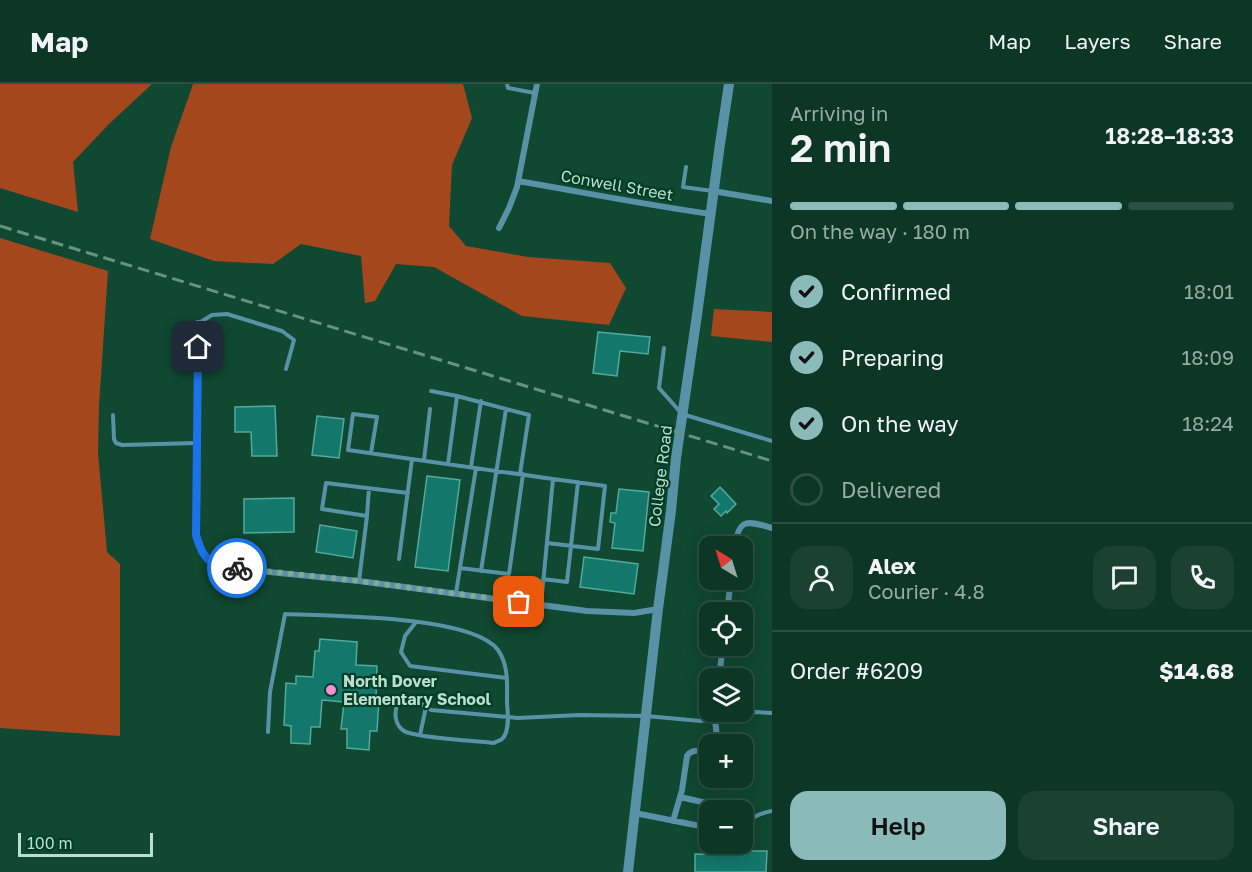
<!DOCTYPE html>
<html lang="en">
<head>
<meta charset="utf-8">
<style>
	:root { --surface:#0c3626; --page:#1a4132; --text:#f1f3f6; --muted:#9aaba7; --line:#2c5043; --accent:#8bbbb9 }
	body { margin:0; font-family:"Golos Text",sans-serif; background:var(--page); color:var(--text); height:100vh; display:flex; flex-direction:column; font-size:22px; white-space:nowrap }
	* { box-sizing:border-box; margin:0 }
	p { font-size:20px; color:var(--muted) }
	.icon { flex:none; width:33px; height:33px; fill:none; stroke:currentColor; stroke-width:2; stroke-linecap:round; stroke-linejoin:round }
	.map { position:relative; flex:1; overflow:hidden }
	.side { display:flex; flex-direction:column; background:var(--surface); width:480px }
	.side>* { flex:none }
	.needle { width:39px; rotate:322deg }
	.fabs { position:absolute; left:699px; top:452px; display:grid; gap:12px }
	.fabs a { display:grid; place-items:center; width:54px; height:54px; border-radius:12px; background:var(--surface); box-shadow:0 3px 15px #0003,0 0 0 2px var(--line); font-size:30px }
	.scale { position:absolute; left:18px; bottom:15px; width:135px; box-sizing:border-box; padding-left:6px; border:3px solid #bcdecd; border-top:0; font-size:16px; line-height:21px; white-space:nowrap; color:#bcdecd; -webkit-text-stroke:4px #003e28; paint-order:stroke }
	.pin { position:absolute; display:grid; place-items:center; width:51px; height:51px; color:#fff; margin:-26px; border-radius:12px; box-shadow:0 3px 9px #0006 }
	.courier { position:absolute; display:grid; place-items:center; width:60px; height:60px; margin:-30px; border:4px solid #1a73e8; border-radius:50%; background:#fff; color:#222; box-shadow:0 2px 8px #0007 }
	.overview em { font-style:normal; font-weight:600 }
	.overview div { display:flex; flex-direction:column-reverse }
	.overview { display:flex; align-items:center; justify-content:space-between; height:102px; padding:0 18px }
	h1 { font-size:39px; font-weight:600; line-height:45px }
	.bar { display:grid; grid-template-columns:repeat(4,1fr); gap:9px 6px; align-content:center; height:72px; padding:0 18px }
	.bar i { height:8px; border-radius:4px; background:var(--line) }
	.bar .active { background:var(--accent) }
	.bar p { grid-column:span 4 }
	.line { display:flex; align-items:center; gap:15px; padding:0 18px; border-top:2px solid var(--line) }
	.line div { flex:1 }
	.round { display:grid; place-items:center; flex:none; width:63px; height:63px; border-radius:18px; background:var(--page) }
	ol { padding:0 18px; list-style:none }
	li { display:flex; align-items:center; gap:18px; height:66px }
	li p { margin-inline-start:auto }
	li .icon { padding:6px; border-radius:50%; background:var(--accent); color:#111; stroke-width:4 }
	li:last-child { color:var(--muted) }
	li i { width:33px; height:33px; border:3px solid var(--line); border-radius:50% }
	.button { display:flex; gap:12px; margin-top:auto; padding:12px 18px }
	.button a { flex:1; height:69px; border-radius:18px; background:var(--accent); color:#111; font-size:24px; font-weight:600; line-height:69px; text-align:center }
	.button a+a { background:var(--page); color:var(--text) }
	header { display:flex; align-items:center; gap:36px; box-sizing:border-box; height:84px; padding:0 30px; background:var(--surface); border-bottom:2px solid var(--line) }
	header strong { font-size:28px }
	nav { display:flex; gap:33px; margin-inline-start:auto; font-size:21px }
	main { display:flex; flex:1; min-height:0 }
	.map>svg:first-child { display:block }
	.green { fill:#a5471c }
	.building { fill:#13776b; stroke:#52a99c; stroke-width:1.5 }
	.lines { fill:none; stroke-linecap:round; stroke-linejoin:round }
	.service { stroke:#5892a6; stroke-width:4 }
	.minor { stroke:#5892a6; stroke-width:6 }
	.tertiary { stroke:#5892a6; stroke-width:10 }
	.rail { stroke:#679480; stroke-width:3; stroke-dasharray:12 6; stroke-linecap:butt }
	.done { stroke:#80aa97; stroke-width:6; stroke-dasharray:0 10.8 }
	.route { stroke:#1a73e8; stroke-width:8 }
	.poi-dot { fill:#f690d0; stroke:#003e28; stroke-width:2 }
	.labels { text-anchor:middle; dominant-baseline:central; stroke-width:4.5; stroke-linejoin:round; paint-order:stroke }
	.street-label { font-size:16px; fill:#bcdecd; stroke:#003e28 }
	.poi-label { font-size:16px; font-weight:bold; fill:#bcdecd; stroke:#003e28; text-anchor:start }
</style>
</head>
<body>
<header>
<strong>Map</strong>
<nav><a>Map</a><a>Layers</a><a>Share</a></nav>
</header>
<main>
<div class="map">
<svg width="772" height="788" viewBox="0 0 772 788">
	<rect width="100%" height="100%" fill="#104832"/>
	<path class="green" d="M0,0H152L109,40L73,78L78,128L0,104Z
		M193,0H463L472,34L452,81L449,142L466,162L528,173L610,179L626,204L609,241L522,232L434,183L396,180L375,217L365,219L361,172L301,160L273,180L214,177L150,155L171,63Z
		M0,154L108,187L99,322L98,369L107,468L120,480V652L0,644Z
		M714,225L772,228V258L711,252Z"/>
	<path class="building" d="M598,248L650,253L648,270L620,267L617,292L593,289Z
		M275,322L277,372H252L251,348H235V323Z
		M317,332L344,335L339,374L312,371Z
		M427,392L460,396L448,487L415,483Z
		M720,403L736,420L727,429L726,427L721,432L714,425L719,420L711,412Z
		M619,405L649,408L643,467L612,464L615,439L610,438L611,429H616Z
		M294,414V448L244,449V415Z
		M320,441L357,447L353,474L316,468Z
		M584,473L638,480L634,510L580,503Z
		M320,555L357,558L356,581L377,582L376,616H379L377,647H370L369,666L347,664V645H341L344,618L322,616L320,643H311L310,660L291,659V642L284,641L286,599L296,600V592L313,593L315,567H319Z
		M745,767H767L766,788H695V770L745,771Z"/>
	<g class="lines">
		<path class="service" d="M507,0L508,4L535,9
			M686,83L683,103L713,107
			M199,239L212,231L227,230L282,247L294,256L286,285
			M664,264L659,304L682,330L772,357
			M431,307L457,312
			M113,331L114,355L116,359L122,361L197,359
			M371,369L377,333L353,330L348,366L553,395L541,521
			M424,376L430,325
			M448,380L457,312L529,331L520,390
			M471,383L481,317
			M367,432L369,404
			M547,459L598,465L605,402L553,395
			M399,475L412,375
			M460,484L509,490L523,390
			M481,487L506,325
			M543,495L567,498L578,398
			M359,497L367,432L322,425L326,399L408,409
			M456,509L476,384
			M416,538L405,552L401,568L410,582L507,594
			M268,648L270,608L285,530C329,532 472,531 498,566C509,582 507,601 507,619C508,629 510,648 502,655C500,657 497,657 494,659C477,657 415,654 404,647C395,641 394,630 397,621C409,614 421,618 431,626L508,633L518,634L579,631L646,632L701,637L729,631L755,628L772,629
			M420,651L426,623
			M742,746C751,733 757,730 772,727"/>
		<path class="minor" d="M518,97C582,108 646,121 711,130
			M713,107L772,117
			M499,144L509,124L517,103L537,0
			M198,239L197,451C201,468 205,473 220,483L359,497L587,527L634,529L658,525
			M735,462C739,433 748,437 772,444
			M727,528L731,495
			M719,594L723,561
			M714,660C720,648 713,640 715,627
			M680,713L711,720L723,726
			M635,729L710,744
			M673,737L682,706L687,672C693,663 701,669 710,664
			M742,740L745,742"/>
		<path class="tertiary" d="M628,788L658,525L671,427L676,374L697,231L720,60L729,0"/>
		<path class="rail" d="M0,142L772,377"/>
	</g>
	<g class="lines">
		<path class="done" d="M237,484L359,497L519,518"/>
		<path class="route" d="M198,263L196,451C203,477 211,482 237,484"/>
	</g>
	<circle class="poi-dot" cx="331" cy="606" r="6"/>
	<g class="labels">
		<g class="street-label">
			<text transform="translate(617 101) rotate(10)">Conwell Street</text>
			<text transform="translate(660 392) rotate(-83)">College Road</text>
		</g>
		<g class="poi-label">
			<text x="343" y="597">North Dover<tspan x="343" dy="18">Elementary School</tspan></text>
		</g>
	</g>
</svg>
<div class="fabs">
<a><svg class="needle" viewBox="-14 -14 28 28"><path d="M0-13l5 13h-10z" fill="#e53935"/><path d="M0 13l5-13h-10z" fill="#9aaba7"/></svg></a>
<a><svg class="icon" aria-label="locate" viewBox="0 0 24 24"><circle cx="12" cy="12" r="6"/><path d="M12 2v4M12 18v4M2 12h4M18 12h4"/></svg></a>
<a><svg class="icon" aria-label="layers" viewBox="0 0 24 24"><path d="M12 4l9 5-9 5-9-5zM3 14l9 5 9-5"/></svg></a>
<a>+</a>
<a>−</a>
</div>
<div class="scale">100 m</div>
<div class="pin" style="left:519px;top:518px;background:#ea580c"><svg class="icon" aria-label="bag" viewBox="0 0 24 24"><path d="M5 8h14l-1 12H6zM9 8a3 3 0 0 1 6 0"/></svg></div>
<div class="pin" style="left:198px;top:263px;background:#1f2937"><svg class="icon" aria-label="home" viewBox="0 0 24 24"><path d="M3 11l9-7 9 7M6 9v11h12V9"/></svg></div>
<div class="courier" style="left:237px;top:484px"><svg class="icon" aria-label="bike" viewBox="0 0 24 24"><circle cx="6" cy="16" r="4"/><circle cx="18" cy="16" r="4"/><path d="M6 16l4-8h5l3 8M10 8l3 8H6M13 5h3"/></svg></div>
</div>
<section class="side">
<div class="overview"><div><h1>2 min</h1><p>Arriving in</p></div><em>18:28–18:33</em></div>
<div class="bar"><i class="active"></i><i class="active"></i><i class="active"></i><i></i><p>On the way · 180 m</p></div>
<ol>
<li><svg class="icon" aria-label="check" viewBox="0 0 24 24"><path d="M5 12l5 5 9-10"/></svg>Confirmed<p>18:01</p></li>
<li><svg class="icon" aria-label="check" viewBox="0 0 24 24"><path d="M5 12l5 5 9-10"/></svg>Preparing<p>18:09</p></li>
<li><svg class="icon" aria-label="check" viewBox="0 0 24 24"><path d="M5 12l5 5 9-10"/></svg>On the way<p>18:24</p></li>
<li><i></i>Delivered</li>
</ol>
<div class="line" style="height:108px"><a class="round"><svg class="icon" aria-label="person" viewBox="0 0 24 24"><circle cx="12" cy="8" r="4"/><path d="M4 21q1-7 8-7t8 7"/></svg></a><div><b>Alex</b><p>Courier · 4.8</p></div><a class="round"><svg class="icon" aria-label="chat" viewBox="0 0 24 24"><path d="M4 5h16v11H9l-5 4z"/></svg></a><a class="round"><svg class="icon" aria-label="phone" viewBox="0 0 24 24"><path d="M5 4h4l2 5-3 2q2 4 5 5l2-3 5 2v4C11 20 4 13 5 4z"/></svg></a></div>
<div class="line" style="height:78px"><div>Order #6209</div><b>$14.68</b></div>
<div class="button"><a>Help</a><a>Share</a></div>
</section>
</main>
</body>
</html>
